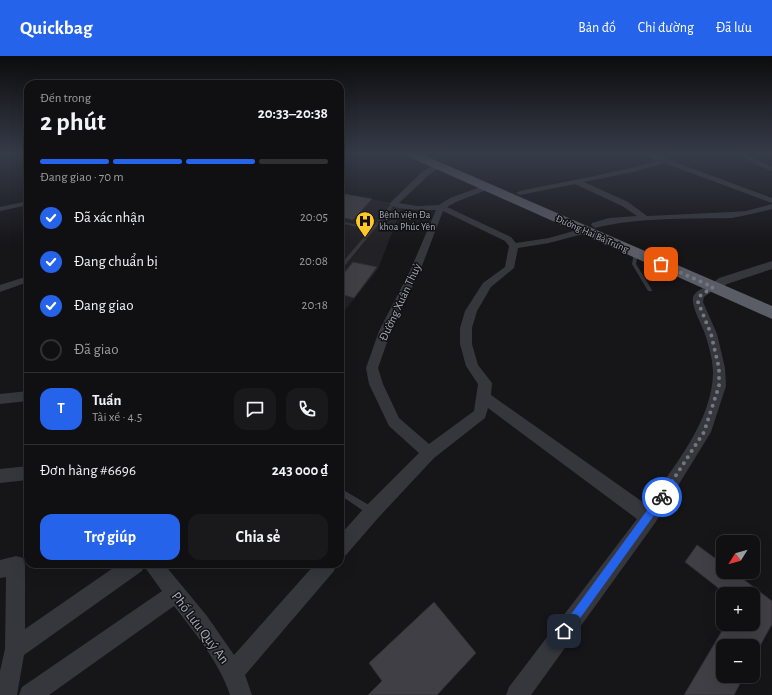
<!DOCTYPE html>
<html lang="vi">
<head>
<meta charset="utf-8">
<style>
	:root { --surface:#101012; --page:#19191b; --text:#f1f3f6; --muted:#9c9d9f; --line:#303032; --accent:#2563eb }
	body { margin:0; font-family:"Alegreya Sans",sans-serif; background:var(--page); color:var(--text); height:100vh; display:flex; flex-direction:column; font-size:15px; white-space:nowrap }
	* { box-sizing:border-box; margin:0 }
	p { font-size:13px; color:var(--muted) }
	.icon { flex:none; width:22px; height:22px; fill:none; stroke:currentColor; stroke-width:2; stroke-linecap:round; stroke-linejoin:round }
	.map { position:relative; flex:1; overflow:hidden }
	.side { position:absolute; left:24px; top:24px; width:320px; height:488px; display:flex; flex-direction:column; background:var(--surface); border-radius:12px; box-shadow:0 4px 16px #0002,0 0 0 1px var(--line) }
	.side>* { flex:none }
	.needle { width:26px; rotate:233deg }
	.buttons { position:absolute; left:716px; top:479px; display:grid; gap:8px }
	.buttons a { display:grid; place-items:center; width:44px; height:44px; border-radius:8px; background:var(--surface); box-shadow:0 4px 16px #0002,0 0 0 1px var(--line); font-size:20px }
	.pin { position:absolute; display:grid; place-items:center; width:34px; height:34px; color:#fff; margin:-17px; border-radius:8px; box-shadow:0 2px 6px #0006 }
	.courier { position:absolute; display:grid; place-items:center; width:40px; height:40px; margin:-20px; border:3px solid #2563eb; border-radius:50%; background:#fff; color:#222; box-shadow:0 1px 5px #0007 }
	.overview em { font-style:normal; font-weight:700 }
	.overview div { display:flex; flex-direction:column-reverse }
	.overview { display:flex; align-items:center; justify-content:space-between; height:68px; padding:0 16px }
	h1 { font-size:26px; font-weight:700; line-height:30px }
	.bar { display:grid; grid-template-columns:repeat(4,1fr); gap:6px 4px; align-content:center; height:48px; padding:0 16px }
	.bar i { height:5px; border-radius:3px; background:var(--line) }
	.bar .active { background:var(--accent) }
	.bar p { grid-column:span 4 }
	.line { display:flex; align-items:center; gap:10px; padding:0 16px; border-top:1px solid var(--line) }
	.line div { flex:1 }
	.round { display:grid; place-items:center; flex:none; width:42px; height:42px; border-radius:12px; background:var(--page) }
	ol { padding:0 16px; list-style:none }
	li { display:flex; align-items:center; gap:12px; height:44px }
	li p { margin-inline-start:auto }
	li .icon { padding:4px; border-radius:50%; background:var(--accent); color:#fff; stroke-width:4 }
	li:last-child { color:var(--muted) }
	li i { width:22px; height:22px; border:2px solid var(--line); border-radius:50% }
	.action { display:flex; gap:8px; margin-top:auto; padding:8px 16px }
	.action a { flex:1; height:46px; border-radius:12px; background:var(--accent); color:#fff; font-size:16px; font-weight:700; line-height:46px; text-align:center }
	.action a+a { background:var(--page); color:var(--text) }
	header { display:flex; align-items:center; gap:24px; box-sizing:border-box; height:56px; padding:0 20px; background:var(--accent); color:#fff }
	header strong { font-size:19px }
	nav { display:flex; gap:22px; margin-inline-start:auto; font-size:14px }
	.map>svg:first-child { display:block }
	.built { fill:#222125 }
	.building { fill:#403f45; stroke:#302f34 }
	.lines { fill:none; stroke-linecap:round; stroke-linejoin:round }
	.service { fill:#36373d; fill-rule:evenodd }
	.minor { fill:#36373d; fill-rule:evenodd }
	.tertiary { fill:#36373d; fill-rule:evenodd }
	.trunk { fill:#5a5c66; fill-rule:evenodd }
	.route { fill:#2563eb }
	.done { stroke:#747681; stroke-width:4; stroke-dasharray:0 7.2 }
	.labels { text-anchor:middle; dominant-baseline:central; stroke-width:3; stroke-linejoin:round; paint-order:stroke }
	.far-poi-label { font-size:10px; fill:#a6aab9; stroke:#111013; text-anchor:start }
	.far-street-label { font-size:10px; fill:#a6aab9; stroke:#111013 }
	.street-label { font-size:12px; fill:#a6aab9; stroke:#111013 }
	.near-street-label { font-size:14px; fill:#a6aab9; stroke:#111013 }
</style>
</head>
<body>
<header>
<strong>Quickbag</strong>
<nav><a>Bản đồ</a><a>Chỉ đường</a><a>Đã lưu</a></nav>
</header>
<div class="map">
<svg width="772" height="639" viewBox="0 0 772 639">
	<rect width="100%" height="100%" fill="#161518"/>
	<path class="built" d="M340,137L387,146L402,151L378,213L341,259H340Z"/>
	<path class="building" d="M340,137L372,143L353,164L340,161Z
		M353,206L377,211L354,242L340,238V222Z
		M697,489L723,508V516H734L772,545V568L760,590H723V620H744L734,639H684L726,568H753V538H726L685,506Z
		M434,546L476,597L437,639H368L382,625L369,607Z"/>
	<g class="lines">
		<path class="service" d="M392,147L395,148L342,213H340V209L370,174L340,167V165L372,172Z
			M634,196L638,197L636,208L652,234V235H648L632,208Z
			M340,432L374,452L375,455L374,458L371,459L368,458L340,439Z"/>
		<path class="minor" d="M643,98H653L772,142V147L664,107L633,116L584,126L628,146L647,160L732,156L746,155L772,148V153L747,159L732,162C687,163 639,161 595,172L591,169L592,167L609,162L637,160L622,150L575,128L520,139L516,137L520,135C566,125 612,118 657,105Z
			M738,98H747L772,111V115L755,108Z
			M438,108L440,109V111L430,118L399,147L417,150L439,149L450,142L486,129H489V133L456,146L447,151L511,181L516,187L549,182L584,172L588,175L587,177L549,187L518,192L514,212L491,231L477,255L472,272V288L478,309L492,327L491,339L647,449C673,411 712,366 713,317C713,305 709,290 705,278C702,269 691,250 693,241C695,235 707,229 713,228L718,231L704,241L703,246L717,278L725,312L726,330L711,376L655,467L531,639H506L509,631L637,463L488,352L485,362L434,402L378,462L346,499L340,502V479L366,450L419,397L389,370L369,328L366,312L379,275L410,215L436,154C424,154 398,155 389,148L424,114ZM443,155L505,185L509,190L505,211L483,227L465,255L460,272V288L466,310L478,328L474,355L429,388L399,362L383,328L378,312L391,275L420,215Z
			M28,145V149L0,155V151Z
			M28,220V226L0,236V229Z
			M28,335V345L0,348V338Z
			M28,410V424L0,427V413Z
			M16,500L23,502L25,509V573L119,508H164L207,560L234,599L315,508H336L334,515L245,619L252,639H230C219,606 195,577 174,550L49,639H19L22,631L162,535L144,510L142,515L24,599L17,639H0V615L5,593L6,521L0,522V504Z"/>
		<path class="tertiary" d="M772,205V213L727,228L718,234H708L707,231L719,222Z"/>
		<path class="trunk" d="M406,98H421L772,250V263L407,100Z"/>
	</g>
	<linearGradient id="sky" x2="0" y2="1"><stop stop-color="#0c0c0d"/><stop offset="0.52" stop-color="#363b48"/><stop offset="1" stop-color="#363b48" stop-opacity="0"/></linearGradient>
	<rect width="772" height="188" fill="url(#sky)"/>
	<path class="route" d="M662,437L666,441L665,444L568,579L564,581L561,579L559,575L561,572L659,438Z"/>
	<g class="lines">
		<path class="done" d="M661,208L713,231L700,240L698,246L711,278L719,312V330L704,376L662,441"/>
	</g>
	<defs>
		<symbol id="hospital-pin" viewBox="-11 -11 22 30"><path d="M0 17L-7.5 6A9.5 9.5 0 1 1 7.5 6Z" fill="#ffc826" stroke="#111013"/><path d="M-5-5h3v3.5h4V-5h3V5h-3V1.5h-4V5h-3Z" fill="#111"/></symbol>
	</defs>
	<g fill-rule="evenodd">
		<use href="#hospital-pin" x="354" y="154" width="22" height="30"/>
	</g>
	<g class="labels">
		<g class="far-poi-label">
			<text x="379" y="159">Bệnh viện Đa<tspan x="379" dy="12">khoa Phúc Yên</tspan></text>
		</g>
		<g class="far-street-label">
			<text transform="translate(592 178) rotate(24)">Đường Hai Bà Trưng</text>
		</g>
		<g class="street-label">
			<text transform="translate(400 246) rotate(-65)">Đường Xuân Thuỷ</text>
		</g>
		<g class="near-street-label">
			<text transform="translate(200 572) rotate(53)">Phố Lưu Quý An</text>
		</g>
	</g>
</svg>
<div class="buttons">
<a><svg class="needle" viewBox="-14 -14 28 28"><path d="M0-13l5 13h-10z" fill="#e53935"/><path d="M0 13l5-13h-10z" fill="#9c9d9f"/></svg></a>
<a>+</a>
<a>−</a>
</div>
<div class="pin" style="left:661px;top:208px;background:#ea580c"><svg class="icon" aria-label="bag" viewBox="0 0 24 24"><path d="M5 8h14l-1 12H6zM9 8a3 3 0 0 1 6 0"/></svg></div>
<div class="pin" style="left:564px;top:575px;background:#1f2937"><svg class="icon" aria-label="home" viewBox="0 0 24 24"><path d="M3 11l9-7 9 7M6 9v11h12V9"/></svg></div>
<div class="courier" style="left:662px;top:441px"><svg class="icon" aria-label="bike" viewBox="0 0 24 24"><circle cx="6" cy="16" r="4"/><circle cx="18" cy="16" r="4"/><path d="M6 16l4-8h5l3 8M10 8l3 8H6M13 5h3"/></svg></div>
<section class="side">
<div class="overview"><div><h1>2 phút</h1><p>Đến trong</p></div><em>20:33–20:38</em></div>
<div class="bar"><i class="active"></i><i class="active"></i><i class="active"></i><i></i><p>Đang giao · 70 m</p></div>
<ol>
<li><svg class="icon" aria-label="check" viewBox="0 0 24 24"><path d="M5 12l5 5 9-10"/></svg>Đã xác nhận<p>20:05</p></li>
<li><svg class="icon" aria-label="check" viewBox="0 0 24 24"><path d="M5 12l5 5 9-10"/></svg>Đang chuẩn bị<p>20:08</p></li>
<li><svg class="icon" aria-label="check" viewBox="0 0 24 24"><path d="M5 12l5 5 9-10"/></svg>Đang giao<p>20:18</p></li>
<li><i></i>Đã giao</li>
</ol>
<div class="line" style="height:72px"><b class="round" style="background:var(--accent);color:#fff">T</b><div><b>Tuấn</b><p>Tài xế · 4.5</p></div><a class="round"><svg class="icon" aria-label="chat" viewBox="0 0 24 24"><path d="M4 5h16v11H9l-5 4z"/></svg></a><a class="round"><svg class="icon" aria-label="phone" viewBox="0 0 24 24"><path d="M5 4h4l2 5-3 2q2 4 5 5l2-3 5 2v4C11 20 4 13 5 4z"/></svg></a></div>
<div class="line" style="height:52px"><div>Đơn hàng #6696</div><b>243 000 ₫</b></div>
<div class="action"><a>Trợ giúp</a><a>Chia sẻ</a></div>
</section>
</div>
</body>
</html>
